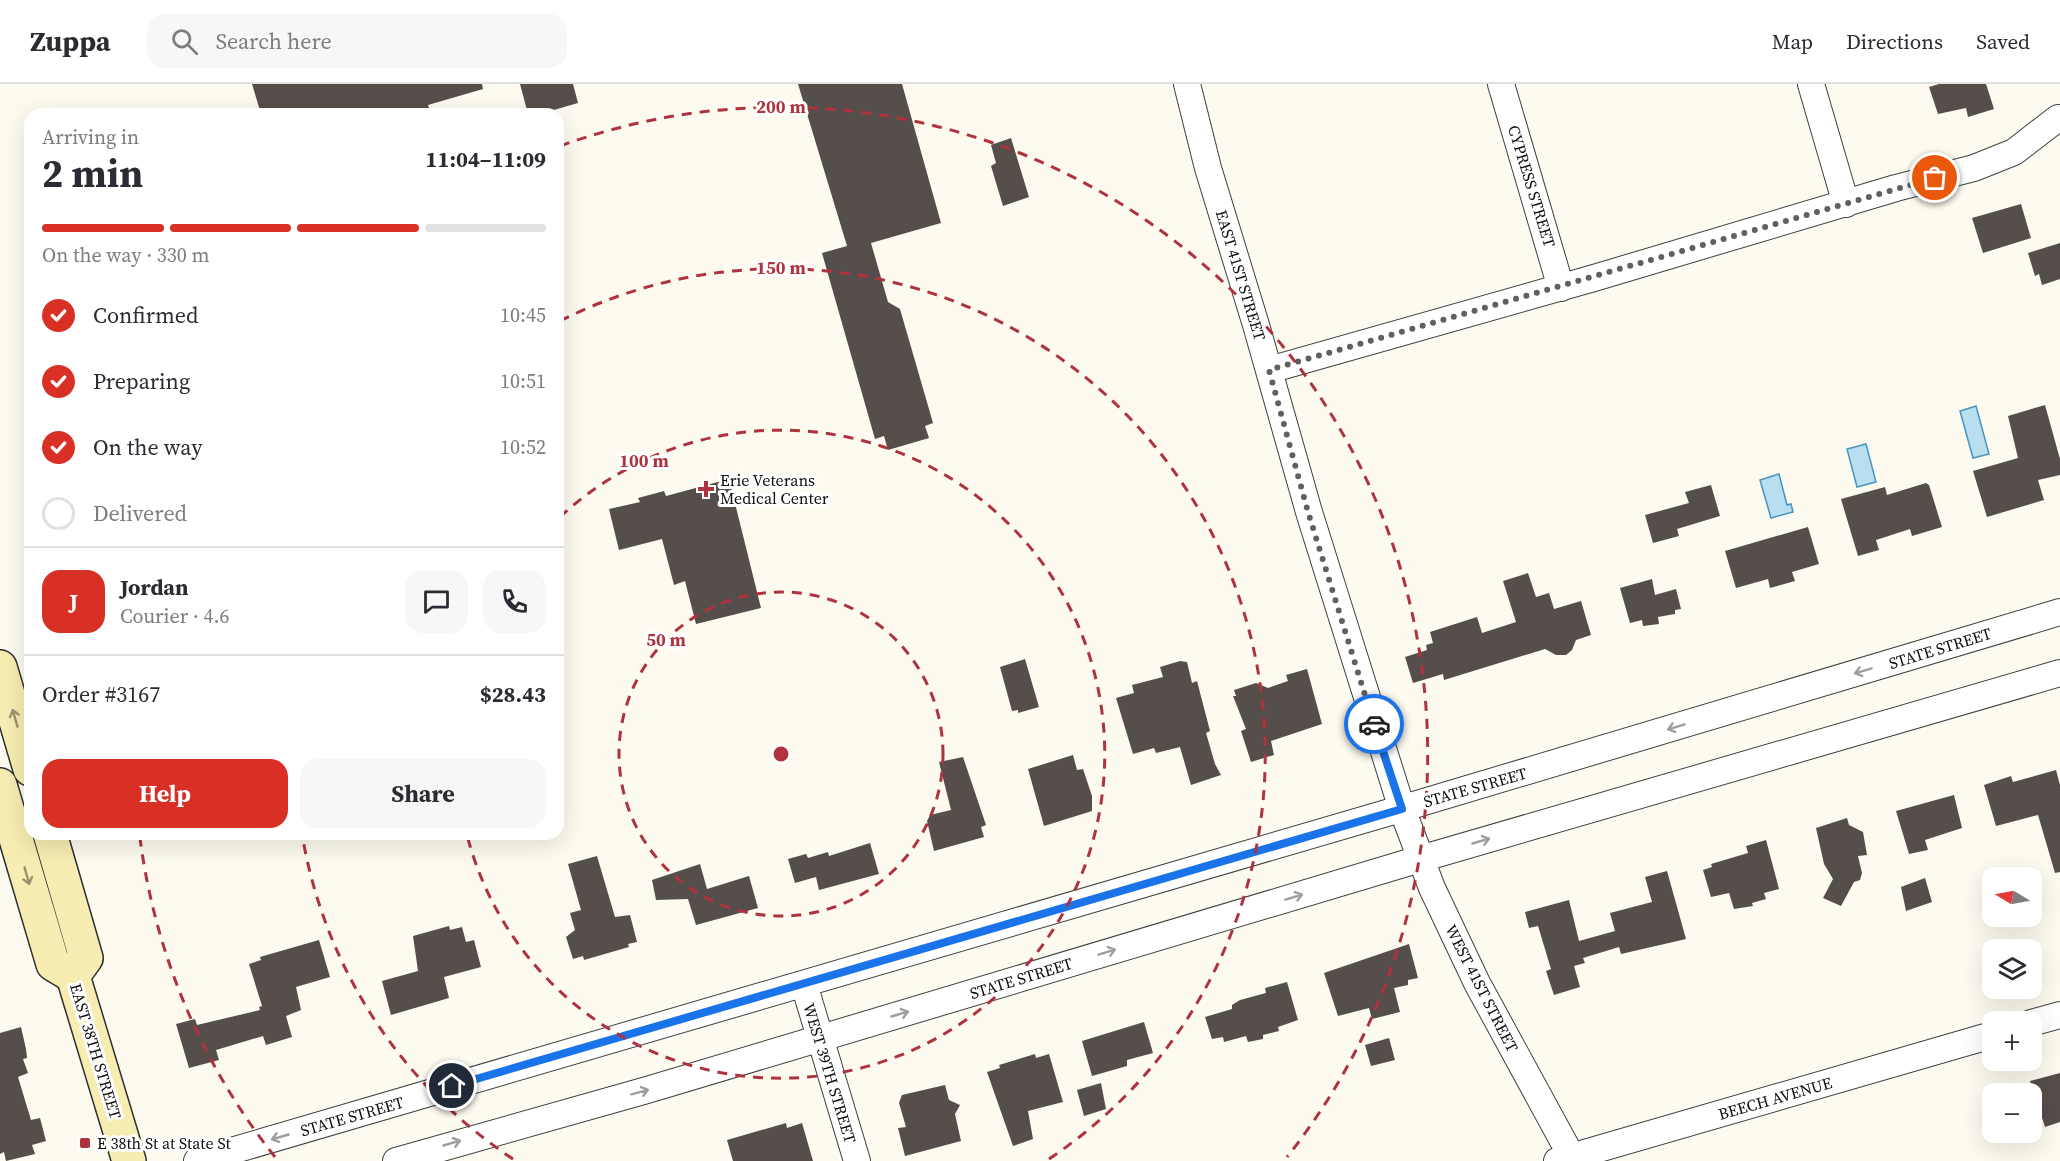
<!DOCTYPE html>
<html lang="en">
<head>
<meta charset="utf-8">
<style>
	:root { --surface:#fff; --page:#f7f7f7; --text:#2b2b33; --muted:#7c7c81; --line:#e1e1e2; --accent:#d93025 }
	body { margin:0; font-family:"Source Serif 4",serif; background:var(--page); color:var(--text); height:100vh; display:flex; flex-direction:column; font-size:22px; white-space:nowrap }
	* { box-sizing:border-box; margin:0 }
	p { font-size:20px; color:var(--muted) }
	.icon { flex:none; width:33px; height:33px; fill:none; stroke:currentColor; stroke-width:2; stroke-linecap:round; stroke-linejoin:round }
	.map { position:relative; flex:1; overflow:hidden }
	.details { position:absolute; left:24px; top:24px; width:540px; height:732px; display:flex; flex-direction:column; background:var(--surface); border-radius:18px; box-shadow:0 6px 24px #0002 }
	.details>* { flex:none }
	.needle { width:39px; rotate:280deg }
	.fabs { position:absolute; left:1982px; top:783px; display:grid; gap:12px }
	.fabs a { display:grid; place-items:center; width:60px; height:60px; border-radius:12px; background:var(--surface); box-shadow:0 6px 24px #0002; font-size:30px }
	.pin { position:absolute; display:grid; place-items:center; width:51px; height:51px; color:#fff; margin:-26px; border:3px solid #fff; border-radius:50%; box-shadow:0 2px 6px #0007 }
	.courier { position:absolute; display:grid; place-items:center; width:60px; height:60px; margin:-30px; border:4px solid #1a73e8; border-radius:50%; background:#fff; color:#222; box-shadow:0 2px 8px #0007 }
	.head em { font-style:normal; font-weight:700 }
	.head div { display:flex; flex-direction:column-reverse }
	.head { display:flex; align-items:center; justify-content:space-between; height:102px; padding:0 18px }
	h1 { font-size:39px; font-weight:700; line-height:45px }
	.bar { display:grid; grid-template-columns:repeat(4,1fr); gap:9px 6px; align-content:center; height:72px; padding:0 18px }
	.bar i { height:8px; border-radius:4px; background:var(--line) }
	.bar .on { background:var(--accent) }
	.bar p { grid-column:span 4 }
	.line { display:flex; align-items:center; gap:15px; padding:0 18px; border-top:2px solid var(--line) }
	.line div { flex:1 }
	.round { display:grid; place-items:center; flex:none; width:63px; height:63px; border-radius:18px; background:var(--page) }
	ol { padding:0 18px; list-style:none }
	li { display:flex; align-items:center; gap:18px; height:66px }
	li p { margin-inline-start:auto }
	li .icon { padding:6px; border-radius:50%; background:var(--accent); color:#fff; stroke-width:4 }
	li:last-child { color:var(--muted) }
	li i { width:33px; height:33px; border:3px solid var(--line); border-radius:50% }
	.button { display:flex; gap:12px; margin-top:auto; padding:12px 18px }
	.button a { flex:1; height:69px; border-radius:18px; background:var(--accent); color:#fff; font-size:24px; font-weight:700; line-height:69px; text-align:center }
	.button a+a { background:var(--page); color:var(--text) }
	header { display:flex; align-items:center; gap:36px; box-sizing:border-box; height:84px; padding:0 30px; background:var(--surface); border-bottom:2px solid var(--line) }
	header strong { font-size:28px }
	nav { display:flex; gap:33px; margin-inline-start:auto; font-size:21px }
	.search { width:420px; height:54px; background:var(--page); display:flex; align-items:center; gap:15px; box-sizing:border-box; padding:0 21px; border-radius:18px; color:var(--muted); font-size:22px }
	.map>svg:first-child { display:block }
	.water { fill:#b9def0; stroke:#4795bf; stroke-width:1.5 }
	.building { fill:#554e4b }
	.lines { fill:none; stroke-linecap:round; stroke-linejoin:round }
	.minor-casing { stroke:#404040; stroke-width:28 }
	.secondary-casing { stroke:#2f2f2f; stroke-width:36 }
	.minor { stroke:#fff; stroke-width:26 }
	.secondary { stroke:#f7ecb1; stroke-width:33 }
	.oneway { stroke:#9e9e9e }
	.oneway2 { stroke:#99936f }
	.done { stroke:#61605c; stroke-width:6; stroke-dasharray:0 10.8 }
	.route { stroke:#1a73e8; stroke-width:8 }
	.ring { fill:none; stroke:#af333f; stroke-width:3; stroke-dasharray:10 8 }
	.poi-dot { fill:#af333f; stroke:#fff; stroke-width:2 }
	.labels { text-anchor:middle; dominant-baseline:central; stroke-width:6; stroke-linejoin:round; paint-order:stroke }
	.street-label { font-size:16px; fill:#0d0d0d; stroke:#fff }
	.poi-label { font-size:16px; fill:#0d0d0d; stroke:#fff; text-anchor:start }
	.centre { fill:#af333f; stroke:#fff; stroke-width:3 }
	.ring-label { font-size:18px; text-anchor:middle; font-weight:bold; fill:#af333f; stroke:#fff; stroke-width:6; stroke-linejoin:round; paint-order:stroke }
</style>
</head>
<body>
<header>
<strong>Zuppa</strong>
<div class="search"><svg class="icon" aria-label="search" viewBox="0 0 24 24"><circle cx="10" cy="10" r="6"/><path d="M15 15l6 6"/></svg>Search here</div>
<nav><a>Map</a><a>Directions</a><a>Saved</a></nav>
</header>
<div class="map">
<svg width="2060" height="1077" viewBox="0 0 2060 1077">
	<rect width="100%" height="100%" fill="#fdfaef"/>
	<path class="water" d="M1976,322L1989,370L1973,374L1960,327Z
		M1866,360L1876,398L1857,403L1847,365Z
		M1779,390L1787,421L1791,420L1793,428L1771,434L1760,396Z"/>
	<path class="building" d="M252,0H482L483,5L428,21L431,30H261Z
		M520,0H573L578,19L540,30H528Z
		M798,0H902L941,139L871,159L888,218L900,225L933,339L925,342L929,354L888,366L884,352L875,355L822,169L847,162Z
		M1939,0H1986L1994,25L1968,33L1966,24L1938,30L1929,3Z
		M1011,54L1029,113L1003,122L991,82L996,79L991,61Z
		M2021,120L2031,154L1983,169L1972,134Z
		M2060,159V195L2042,201L2039,190L2035,192L2028,169Z
		M2045,321L2060,375V391L2038,396L2044,416L1987,433L1973,387L2018,374L2008,332Z
		M729,395L761,524L696,540L685,497L674,501L662,455L619,466L609,425L640,418L638,414L664,407L666,412Z
		M1926,399L1929,401L1942,443L1912,452L1910,445L1876,456L1879,466L1858,472L1841,415L1885,403L1887,411Z
		M1711,401L1720,432L1677,445L1679,452L1653,459L1645,431L1689,419L1685,408Z
		M1808,443L1819,480L1792,488L1795,497L1770,504L1768,495L1736,504L1725,467Z
		M1528,489L1536,513L1549,509L1554,525L1581,517L1591,551L1576,556L1572,566L1566,571H1556L1545,565L1444,596L1443,590L1413,599L1405,573L1427,566L1426,561L1433,559L1430,548L1477,533L1482,549L1516,538L1503,497Z
		M1652,495L1655,511L1676,505L1681,525L1675,526V530L1658,533L1659,540L1643,542L1642,536L1630,539L1620,504Z
		M1025,575L1039,623L1018,629V626L1012,627L1000,583Z
		M1180,577L1187,578L1192,599L1197,597L1210,647L1206,649L1215,680L1221,691L1191,701L1180,663L1156,669L1154,664L1133,670L1116,614L1134,609L1132,601L1163,593L1160,583Z
		M1307,585L1322,640L1271,657L1274,671L1251,678L1241,647L1246,645L1233,612H1236L1234,606L1256,599L1268,604L1288,597L1286,591Z
		M1073,671L1077,686L1083,685L1092,712V727L1044,742L1028,685Z
		M963,673L986,741L981,743L984,753L934,767L927,737L930,731L951,726L939,678Z
		M2056,686L2060,701V788L2055,789L2038,731L1996,742L1984,701L2011,692L2013,698Z
		M1954,711L1962,744L1925,756L1928,766L1909,770L1896,727Z
		M1847,734L1849,741L1863,748L1867,771L1858,772L1862,789L1860,796L1854,798L1841,822L1823,814L1833,795L1824,780L1816,744Z
		M1766,756L1779,805L1764,809L1766,815L1752,819L1753,822L1734,825L1729,809L1711,813L1703,786L1712,783L1711,780L1748,769L1746,762Z
		M870,759L879,790L819,806L816,793L795,799L788,775L806,770L808,774L828,768L829,772Z
		M597,772L615,833L630,831L637,858L628,860L629,863L584,876L583,872L573,875L566,853L575,846L570,829L581,826L568,780Z
		M700,780L707,805L749,792L758,824L696,841L688,815L656,816L652,796Z
		M1667,787L1686,855L1621,870L1619,863L1583,874L1585,879L1574,882L1580,903L1554,911L1546,887L1551,885L1538,842L1529,844L1525,828L1569,816L1579,857L1615,847L1610,829L1652,818L1645,793Z
		M1925,794L1932,818L1906,827L1901,803Z
		M449,842L450,846L462,843L466,858L474,856L481,883L444,893L449,914L391,931L382,897L418,887L413,852Z
		M319,856L330,893L296,903L301,926L286,932L292,953L266,961L263,952L216,966L219,976L189,984L176,940L195,935L197,941L260,926L259,923L262,922L249,880L261,876L260,873Z
		M1409,860L1418,894L1408,896V901L1394,904L1400,928L1372,935L1369,924L1338,932L1324,889Z
		M1287,898L1298,936L1278,943L1279,947L1263,951V955L1248,958L1246,952L1224,958L1223,953L1212,955L1205,933L1232,925V921L1240,916L1266,909L1265,904Z
		M1144,938L1153,969L1127,976V982L1092,992L1082,957Z
		M21,943L26,965L27,974L23,975L28,989L18,993L31,1036L40,1034L46,1057L32,1061L35,1070L6,1077L4,1068L0,1070V949Z
		M1389,954L1395,976L1371,982L1365,961Z
		M1035,970L1036,974L1049,970L1063,1018L1028,1027L1033,1055L1013,1062L987,988L1000,984L999,981Z
		M2060,989V1038L2045,1043L2030,997Z
		M1101,999L1106,1025L1084,1032L1077,1006Z
		M945,1001L949,1016L960,1021L955,1030L961,1057L905,1072L898,1044L906,1043L899,1019L902,1011Z
		M786,1039L787,1044L802,1039L813,1077H733L727,1056Z"/>
	<g class="lines">
		<defs>
			<path id="minor" d="M1187,0L1208,84L1256,241L1309,428L1402,725L1432,804L1477,899L1574,1077
				M1501,0L1561,204
				M1811,0L1846,120
				M1269,286L1594,194L1896,104L1974,84L2014,68L2058,34
				M804,900L857,1077
				M2031,939L2060,931
				M197,1077L1397,726L2060,528
				M396,1077L647,1006L1420,775L2060,589
				M1557,1077L1992,951"/>
			<path id="secondary" d="M0,583L30,685
				M0,701L53,880L73,892L86,874L50,750
				M73,892L129,1077"/>
		</defs>
		<use href="#minor" class="minor-casing"/>
		<use href="#secondary" class="secondary-casing"/>
		<use href="#minor" class="minor"/>
		<use href="#secondary" class="secondary"/>
	</g>
	<defs><path id="oneway-shaft" d="M-6 0H5M1.5-3L5.5 0L1.5 3" fill="none" stroke-width="1.6" stroke-linecap="round" stroke-linejoin="round" transform="scale(1.5)"/></defs>
	<g class="oneway">
		<use href="#oneway-shaft" transform="translate(1863 587) rotate(163)"/>
		<use href="#oneway-shaft" transform="translate(1676 643) rotate(163)"/>
		<use href="#oneway-shaft" transform="translate(1481 757) rotate(-16)"/>
		<use href="#oneway-shaft" transform="translate(1294 813) rotate(-17)"/>
		<use href="#oneway-shaft" transform="translate(1107 868) rotate(-17)"/>
		<use href="#oneway-shaft" transform="translate(900 930) rotate(-16)"/>
		<use href="#oneway-shaft" transform="translate(640 1008) rotate(-15)"/>
		<use href="#oneway-shaft" transform="translate(280 1053) rotate(164)"/>
		<use href="#oneway-shaft" transform="translate(452 1059) rotate(-16)"/>
	</g>
	<g class="oneway2">
		<use href="#oneway-shaft" transform="translate(15 634) rotate(-106)"/>
		<use href="#oneway-shaft" transform="translate(27 792) rotate(74)"/>
	</g>
	<g class="lines">
		<path class="done" d="M1374,640L1308,428L1269,286L1935,94"/>
		<path class="route" d="M452,1002L1402,725L1374,640"/>
	</g>
	<g class="ring">
		<circle cx="781" cy="670" r="162"/>
		<path d="M560 433A324 324 0 1 1 467 751"/>
		<path d="M513 1075A486 486 0 0 1 302 750M560 237A486 486 0 0 1 1049 1075"/>
		<path d="M275 1073A647 647 0 0 1 140 754M560 62A647 647 0 0 1 1287 1073"/>
	</g>
	<g class="poi-dot">
		<path d="M703 396h6v6h6v6h-6v6h-6v-6h-6v-6h6z"/>
		<rect x="79" y="1053" width="12" height="12" rx="3"/>
	</g>
	<g class="labels">
		<g class="street-label">
			<text transform="translate(1532 102) rotate(73)">CYPRESS STREET</text>
			<text transform="translate(1241 191) rotate(73)">EAST 41ST STREET</text>
			<text transform="translate(1940 564) rotate(-17)">STATE STREET</text>
			<text transform="translate(1475 703) rotate(-16)">STATE STREET</text>
			<text transform="translate(1021 894) rotate(-17)">STATE STREET</text>
			<text transform="translate(1482 904) rotate(63)">WEST 41ST STREET</text>
			<text transform="translate(96 967) rotate(73)">EAST 38TH STREET</text>
			<text transform="translate(830 989) rotate(73)">WEST 39TH STREET</text>
			<text transform="translate(1775 1014) rotate(-16)">BEECH AVENUE</text>
			<text transform="translate(352 1032) rotate(-16)">STATE STREET</text>
		</g>
		<g class="poi-label">
			<text x="720" y="396">Erie Veterans<tspan x="720" dy="18">Medical Center</tspan></text>
			<text x="97" y="1059">E 38th St at State St</text>
		</g>
	</g>
	<circle cx="781" cy="670" r="9" class="centre"/>
	<g class="ring-label">
		<text x="781" y="29">200 m</text>
		<text x="781" y="190">150 m</text>
		<text x="644" y="383">100 m</text>
		<text x="666" y="562">50 m</text>
	</g>
</svg>
<div class="fabs">
<a><svg class="needle" viewBox="-14 -14 28 28"><path d="M0-13l5 13h-10z" fill="#e53935"/><path d="M0 13l5-13h-10z" fill="#7c7c81"/></svg></a>
<a><svg class="icon" aria-label="layers" viewBox="0 0 24 24"><path d="M12 4l9 5-9 5-9-5zM3 14l9 5 9-5"/></svg></a>
<a>+</a>
<a>−</a>
</div>
<div class="pin" style="left:1935px;top:94px;background:#ea580c"><svg class="icon" aria-label="bag" viewBox="0 0 24 24"><path d="M5 8h14l-1 12H6zM9 8a3 3 0 0 1 6 0"/></svg></div>
<div class="pin" style="left:452px;top:1002px;background:#1f2937"><svg class="icon" aria-label="home" viewBox="0 0 24 24"><path d="M3 11l9-7 9 7M6 9v11h12V9"/></svg></div>
<div class="courier" style="left:1374px;top:640px"><svg class="icon" aria-label="car" viewBox="0 0 24 24"><path d="M5 17H2v-5l4-1 3-4h7l3 4 3 1v5h-3M9 17h6M6 11h13"/><circle cx="7" cy="17" r="2"/><circle cx="17" cy="17" r="2"/></svg></div>
<section class="details">
<div class="head"><div><h1>2 min</h1><p>Arriving in</p></div><em>11:04–11:09</em></div>
<div class="bar"><i class="on"></i><i class="on"></i><i class="on"></i><i></i><p>On the way · 330 m</p></div>
<ol>
<li><svg class="icon" aria-label="check" viewBox="0 0 24 24"><path d="M5 12l5 5 9-10"/></svg>Confirmed<p>10:45</p></li>
<li><svg class="icon" aria-label="check" viewBox="0 0 24 24"><path d="M5 12l5 5 9-10"/></svg>Preparing<p>10:51</p></li>
<li><svg class="icon" aria-label="check" viewBox="0 0 24 24"><path d="M5 12l5 5 9-10"/></svg>On the way<p>10:52</p></li>
<li><i></i>Delivered</li>
</ol>
<div class="line" style="height:108px"><b class="round" style="background:var(--accent);color:#fff">J</b><div><b>Jordan</b><p>Courier · 4.6</p></div><a class="round"><svg class="icon" aria-label="chat" viewBox="0 0 24 24"><path d="M4 5h16v11H9l-5 4z"/></svg></a><a class="round"><svg class="icon" aria-label="phone" viewBox="0 0 24 24"><path d="M5 4h4l2 5-3 2q2 4 5 5l2-3 5 2v4C11 20 4 13 5 4z"/></svg></a></div>
<div class="line" style="height:78px"><div>Order #3167</div><b>$28.43</b></div>
<div class="button"><a>Help</a><a>Share</a></div>
</section>
</div>
</body>
</html>
